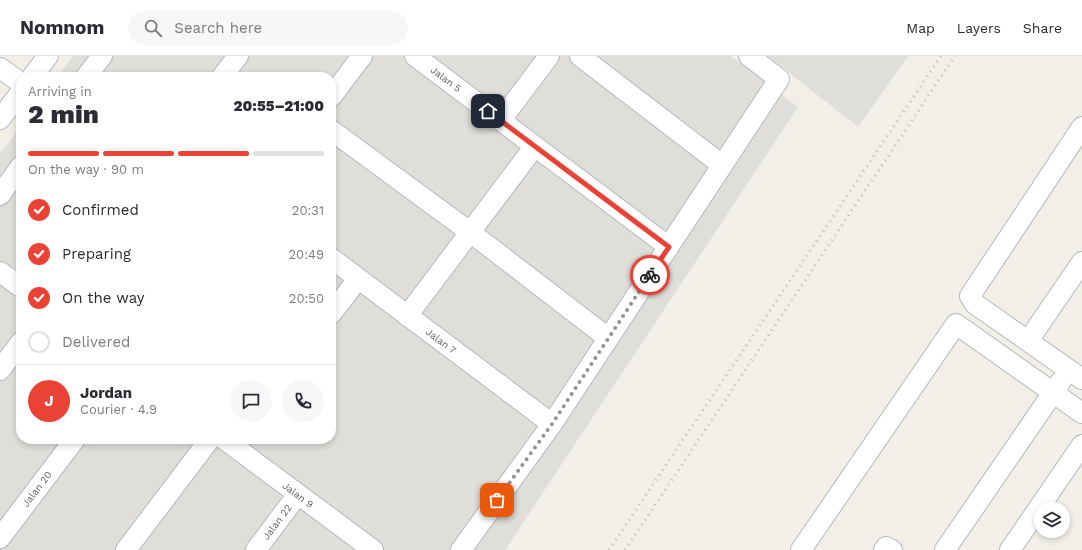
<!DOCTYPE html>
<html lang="en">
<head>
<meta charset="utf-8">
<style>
	:root { --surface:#fff; --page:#f7f7f7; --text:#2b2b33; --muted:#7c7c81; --line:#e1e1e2; --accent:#ea4335 }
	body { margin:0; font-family:"Work Sans",sans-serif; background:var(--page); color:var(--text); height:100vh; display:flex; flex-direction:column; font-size:15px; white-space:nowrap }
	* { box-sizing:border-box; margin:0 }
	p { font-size:13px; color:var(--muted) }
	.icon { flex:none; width:22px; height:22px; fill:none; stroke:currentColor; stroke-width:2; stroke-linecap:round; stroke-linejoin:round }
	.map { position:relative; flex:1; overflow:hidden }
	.drawer { position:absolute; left:16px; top:16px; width:320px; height:372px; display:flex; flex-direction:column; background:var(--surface); border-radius:16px; box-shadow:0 2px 6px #0003 }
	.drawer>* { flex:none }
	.controls { position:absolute; left:1034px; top:446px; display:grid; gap:8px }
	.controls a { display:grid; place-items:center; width:36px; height:36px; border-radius:50%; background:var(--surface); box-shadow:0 2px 6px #0003; font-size:20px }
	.pin { position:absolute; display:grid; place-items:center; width:34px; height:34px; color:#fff; margin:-17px; border-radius:8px; box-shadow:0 2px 6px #0006 }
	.courier { position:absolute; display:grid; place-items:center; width:40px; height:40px; margin:-20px; border:3px solid #ea4335; border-radius:50%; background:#fff; color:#222; box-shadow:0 1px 5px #0007 }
	.head em { font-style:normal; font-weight:800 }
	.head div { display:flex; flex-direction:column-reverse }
	.head { display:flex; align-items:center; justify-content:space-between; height:68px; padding:0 12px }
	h1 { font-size:26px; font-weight:800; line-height:30px }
	.bar { display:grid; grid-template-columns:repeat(4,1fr); gap:6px 4px; align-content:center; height:48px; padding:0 12px }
	.bar i { height:5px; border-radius:3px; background:var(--line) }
	.bar .active { background:var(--accent) }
	.bar p { grid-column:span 4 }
	.line { display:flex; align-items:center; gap:10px; padding:0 12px; border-top:1px solid var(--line) }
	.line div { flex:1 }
	.round { display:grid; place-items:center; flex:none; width:42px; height:42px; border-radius:21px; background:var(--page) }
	ol { padding:0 12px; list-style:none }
	li { display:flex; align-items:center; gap:12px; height:44px }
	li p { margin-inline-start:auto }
	li .icon { padding:4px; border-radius:50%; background:var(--accent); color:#fff; stroke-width:4 }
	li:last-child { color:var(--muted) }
	li i { width:22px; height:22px; border:2px solid var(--line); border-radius:50% }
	header { display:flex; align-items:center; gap:24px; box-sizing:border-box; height:56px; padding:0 20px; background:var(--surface); border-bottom:1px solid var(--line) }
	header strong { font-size:19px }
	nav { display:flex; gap:22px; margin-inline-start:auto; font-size:14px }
	.search { width:280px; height:36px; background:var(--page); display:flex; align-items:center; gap:10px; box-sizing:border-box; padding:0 14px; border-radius:22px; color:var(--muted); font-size:15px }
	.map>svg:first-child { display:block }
	.industrial { fill:#e0deda }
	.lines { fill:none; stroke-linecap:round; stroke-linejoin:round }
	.minor-casing { stroke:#b5b8bc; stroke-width:22 }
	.minor { stroke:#fff; stroke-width:20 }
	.rail { stroke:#b6b7b8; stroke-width:3; stroke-dasharray:1 5; stroke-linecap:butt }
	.done { stroke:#929495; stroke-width:4; stroke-dasharray:0 7.2 }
	.route { stroke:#ea4335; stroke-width:5 }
	.labels { text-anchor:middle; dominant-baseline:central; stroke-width:3; stroke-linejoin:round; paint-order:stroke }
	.street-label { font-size:10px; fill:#5f6368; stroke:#fff }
</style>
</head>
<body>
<header>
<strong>Nomnom</strong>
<div class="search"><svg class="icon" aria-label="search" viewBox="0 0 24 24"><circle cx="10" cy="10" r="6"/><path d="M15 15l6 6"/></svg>Search here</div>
<nav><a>Map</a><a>Layers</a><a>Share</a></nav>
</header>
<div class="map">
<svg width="1082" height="494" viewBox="0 0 1082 494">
	<rect width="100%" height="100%" fill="#f1efe8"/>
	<path class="industrial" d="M73,0H731L798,51L505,494H0V98L21,70V383H331V21H57Z
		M768,0H908L858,71Z"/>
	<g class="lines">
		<defs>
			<path id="minor" d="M415,0L669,191
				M580,0L722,109
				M0,12L21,27
				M32,21L48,0
				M86,21L102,0
				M222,21L238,0
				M331,41L362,0
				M0,63L21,36
				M501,64L549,0
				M1082,71L970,240L975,248L1082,323
				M331,74L470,176L608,282
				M0,139L21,110
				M331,202L552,368
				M0,216L21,231
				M331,258L358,223
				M407,260L535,90
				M1028,285L1082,206
				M0,314L21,286
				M224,383L373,494
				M0,482L75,383
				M126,494L210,383
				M256,494L298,438
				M461,494L552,368L779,23L749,0
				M801,494L956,268L1082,357
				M884,494L886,491L892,494
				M945,494L1061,325
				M1010,494L1082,389"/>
		</defs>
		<use href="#minor" class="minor-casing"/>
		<use href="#minor" class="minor"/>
		<path class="rail" d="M609,494L941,0
			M625,494L955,0"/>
	</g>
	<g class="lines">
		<path class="done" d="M497,444L552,368L650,219"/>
		<path class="route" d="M488,55L669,191L650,219"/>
	</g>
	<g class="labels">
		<g class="street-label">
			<text transform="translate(446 23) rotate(37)">Jalan 5</text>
			<text transform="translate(441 285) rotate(37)">Jalan 7</text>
			<text transform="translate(37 433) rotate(-53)">Jalan 20</text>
			<text transform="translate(298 439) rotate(37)">Jalan 9</text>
			<text transform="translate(277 466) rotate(-53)">Jalan 22</text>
		</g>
	</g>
</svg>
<div class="controls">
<a><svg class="icon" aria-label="layers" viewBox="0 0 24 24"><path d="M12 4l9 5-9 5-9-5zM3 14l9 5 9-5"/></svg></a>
</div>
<div class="pin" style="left:497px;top:444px;background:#ea580c"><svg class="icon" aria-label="bag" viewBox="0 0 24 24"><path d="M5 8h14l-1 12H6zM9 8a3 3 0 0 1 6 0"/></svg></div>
<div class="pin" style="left:488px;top:55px;background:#1f2937"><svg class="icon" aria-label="home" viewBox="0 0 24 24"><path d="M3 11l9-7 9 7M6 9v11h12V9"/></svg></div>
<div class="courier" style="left:650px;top:219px"><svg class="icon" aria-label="bike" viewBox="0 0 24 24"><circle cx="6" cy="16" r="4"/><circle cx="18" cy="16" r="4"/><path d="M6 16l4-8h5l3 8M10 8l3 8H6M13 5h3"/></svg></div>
<section class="drawer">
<div class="head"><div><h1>2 min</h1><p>Arriving in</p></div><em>20:55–21:00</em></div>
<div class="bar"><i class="active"></i><i class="active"></i><i class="active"></i><i></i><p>On the way · 90 m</p></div>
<ol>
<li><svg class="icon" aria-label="check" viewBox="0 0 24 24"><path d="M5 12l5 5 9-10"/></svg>Confirmed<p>20:31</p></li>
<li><svg class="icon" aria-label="check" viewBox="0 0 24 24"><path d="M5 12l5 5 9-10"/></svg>Preparing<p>20:49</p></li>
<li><svg class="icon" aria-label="check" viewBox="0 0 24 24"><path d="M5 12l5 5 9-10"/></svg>On the way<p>20:50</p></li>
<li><i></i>Delivered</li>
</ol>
<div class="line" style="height:72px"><b class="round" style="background:var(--accent);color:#fff">J</b><div><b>Jordan</b><p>Courier · 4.9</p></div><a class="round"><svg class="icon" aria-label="chat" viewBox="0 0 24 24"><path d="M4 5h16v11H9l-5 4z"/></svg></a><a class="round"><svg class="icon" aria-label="phone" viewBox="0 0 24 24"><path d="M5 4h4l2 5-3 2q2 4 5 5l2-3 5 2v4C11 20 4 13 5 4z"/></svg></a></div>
</section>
</div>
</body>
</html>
